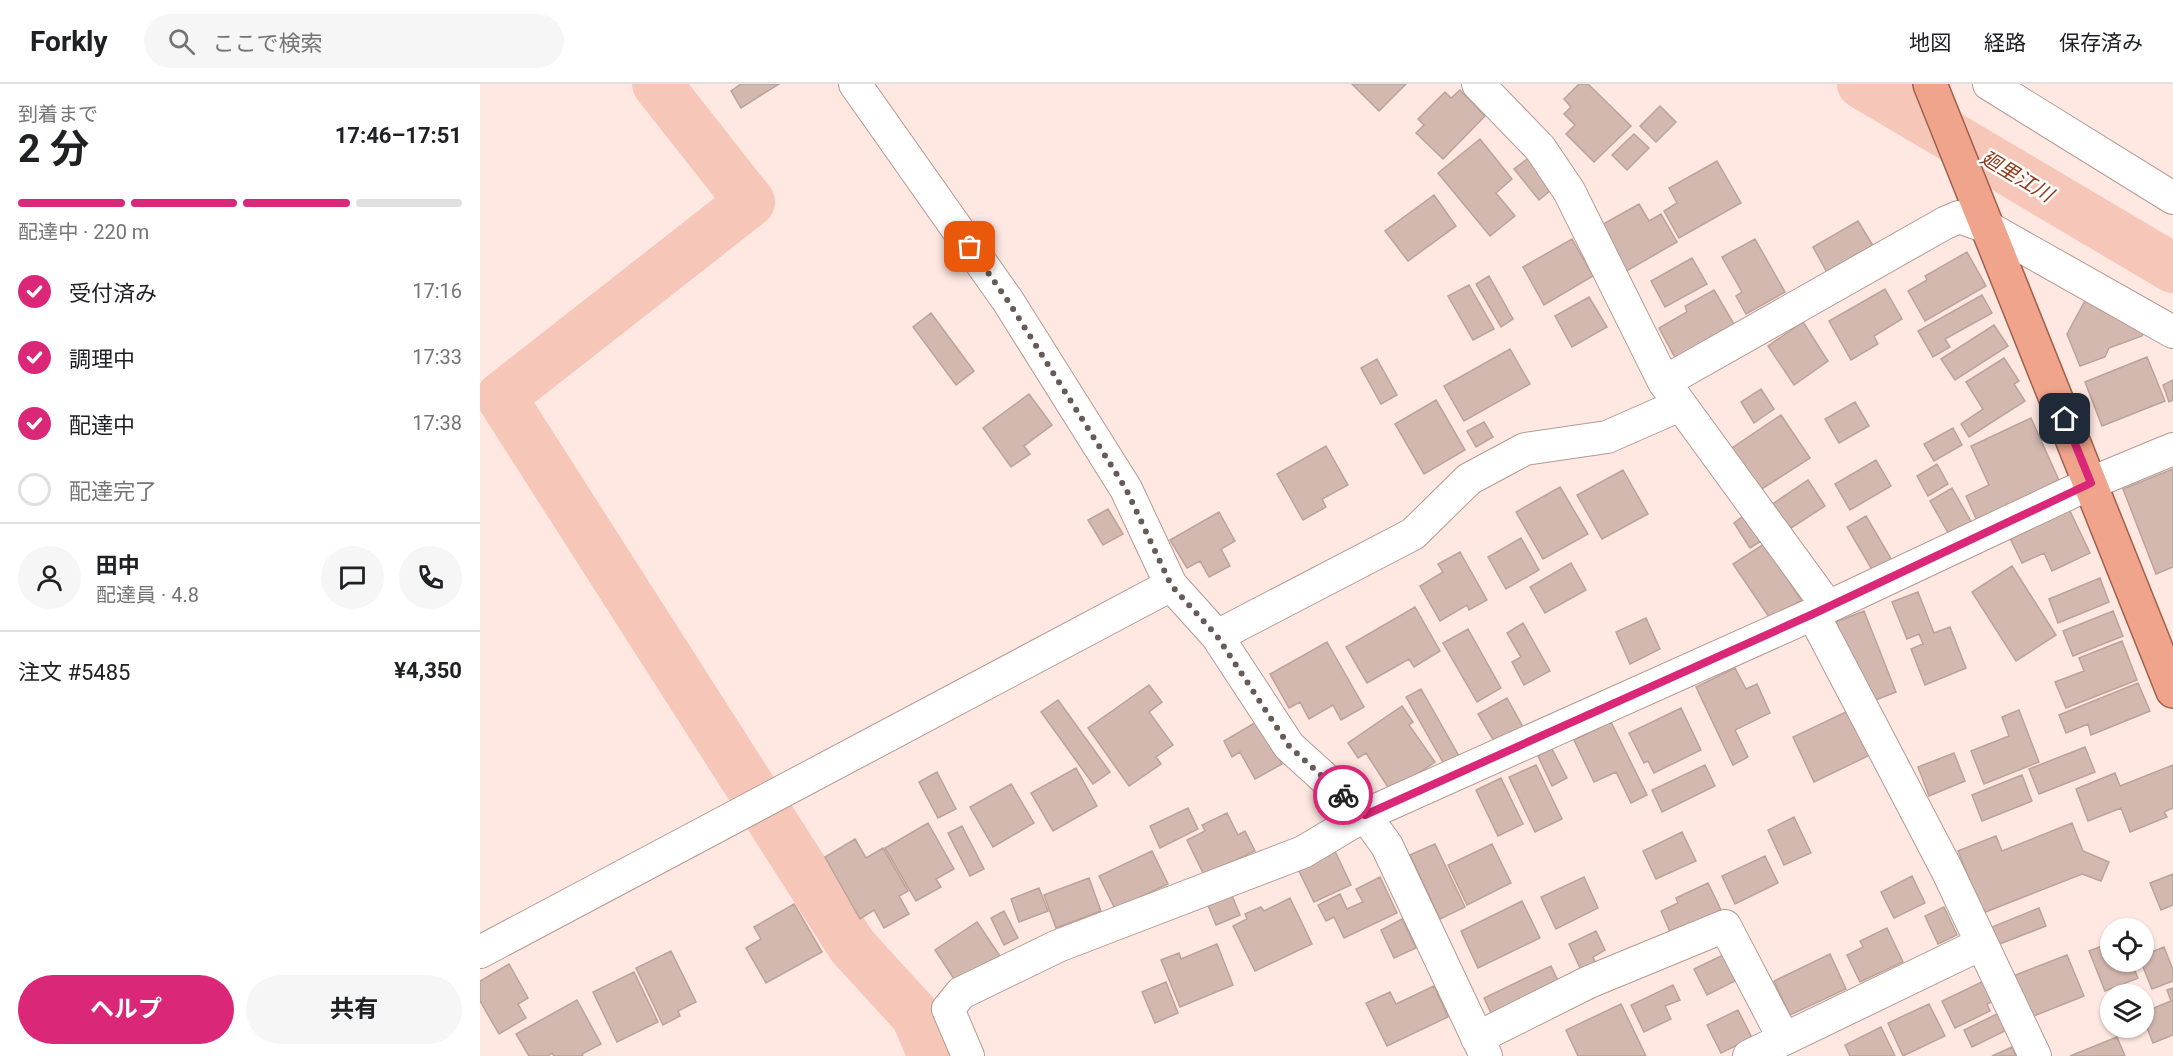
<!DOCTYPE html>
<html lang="ja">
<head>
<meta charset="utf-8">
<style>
	:root { --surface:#fff; --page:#f6f6f6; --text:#202124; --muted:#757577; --line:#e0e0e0; --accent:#db2777 }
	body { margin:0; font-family:Roboto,"Noto Sans JP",sans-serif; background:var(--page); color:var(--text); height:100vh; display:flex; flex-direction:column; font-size:22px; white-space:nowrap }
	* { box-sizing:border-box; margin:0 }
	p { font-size:20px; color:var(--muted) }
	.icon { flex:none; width:33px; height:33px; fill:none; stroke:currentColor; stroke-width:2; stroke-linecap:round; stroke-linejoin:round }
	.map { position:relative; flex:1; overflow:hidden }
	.side { display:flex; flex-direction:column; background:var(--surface); width:480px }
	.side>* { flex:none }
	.controls { position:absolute; left:1620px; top:834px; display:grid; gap:12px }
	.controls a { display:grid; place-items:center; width:54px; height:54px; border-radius:50%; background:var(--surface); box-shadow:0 2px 4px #0004; font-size:30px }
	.pin { position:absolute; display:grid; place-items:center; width:51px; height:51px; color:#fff; margin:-26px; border-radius:12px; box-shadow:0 3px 9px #0006 }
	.courier { position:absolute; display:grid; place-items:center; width:60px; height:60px; margin:-30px; border:4px solid #db2777; border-radius:50%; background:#fff; color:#222; box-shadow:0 2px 8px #0007 }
	.head em { font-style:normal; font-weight:700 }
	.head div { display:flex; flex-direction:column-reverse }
	.head { display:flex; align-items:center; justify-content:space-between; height:102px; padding:0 18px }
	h1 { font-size:39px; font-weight:700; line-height:45px }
	.bar { display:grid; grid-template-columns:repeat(4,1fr); gap:9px 6px; align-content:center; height:72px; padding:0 18px }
	.bar i { height:8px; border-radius:4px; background:var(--line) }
	.bar .selected { background:var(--accent) }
	.bar p { grid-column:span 4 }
	.line { display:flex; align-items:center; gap:15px; padding:0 18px; border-top:2px solid var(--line) }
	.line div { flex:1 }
	.round { display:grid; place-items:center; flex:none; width:63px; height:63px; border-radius:32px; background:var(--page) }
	ol { padding:0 18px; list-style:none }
	li { display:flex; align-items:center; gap:18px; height:66px }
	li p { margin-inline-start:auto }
	li .icon { padding:6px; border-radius:50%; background:var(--accent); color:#fff; stroke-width:4 }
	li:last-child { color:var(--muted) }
	li i { width:33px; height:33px; border:3px solid var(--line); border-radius:50% }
	.primary-button { display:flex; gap:12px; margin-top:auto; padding:12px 18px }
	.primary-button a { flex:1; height:69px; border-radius:36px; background:var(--accent); color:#fff; font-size:24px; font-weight:700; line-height:69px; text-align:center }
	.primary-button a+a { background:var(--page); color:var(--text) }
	header { display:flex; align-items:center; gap:36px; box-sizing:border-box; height:84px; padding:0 30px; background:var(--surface); border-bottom:2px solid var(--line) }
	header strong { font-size:28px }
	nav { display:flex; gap:33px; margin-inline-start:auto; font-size:21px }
	.search { width:420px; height:54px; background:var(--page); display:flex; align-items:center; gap:15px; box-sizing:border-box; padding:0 21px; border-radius:33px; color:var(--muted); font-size:22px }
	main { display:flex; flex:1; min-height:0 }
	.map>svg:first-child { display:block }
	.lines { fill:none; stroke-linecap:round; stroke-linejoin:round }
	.river { stroke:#f6c7b8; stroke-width:50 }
	.building { fill:#d3b8af; stroke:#bca299; stroke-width:1.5 }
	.minor-casing { stroke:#b49a91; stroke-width:34 }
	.trunk-casing { stroke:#a1604c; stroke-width:36 }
	.minor { stroke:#fff; stroke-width:32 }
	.trunk { stroke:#f0a48c; stroke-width:33 }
	.done { stroke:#685a56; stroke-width:6; stroke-dasharray:0 10.8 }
	.route { stroke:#db2777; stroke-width:8 }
	.labels { text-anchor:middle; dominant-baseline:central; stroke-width:5; stroke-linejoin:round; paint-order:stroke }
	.water-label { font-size:20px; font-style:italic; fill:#8f3718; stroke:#fff }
</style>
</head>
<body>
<header>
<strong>Forkly</strong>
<div class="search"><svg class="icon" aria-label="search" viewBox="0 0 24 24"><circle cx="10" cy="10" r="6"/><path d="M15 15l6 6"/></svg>ここで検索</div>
<nav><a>地図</a><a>経路</a><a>保存済み</a></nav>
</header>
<main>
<section class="side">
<div class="head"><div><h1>2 分</h1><p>到着まで</p></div><em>17:46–17:51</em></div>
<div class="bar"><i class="selected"></i><i class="selected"></i><i class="selected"></i><i></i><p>配達中 · 220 m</p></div>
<ol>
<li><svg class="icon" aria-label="check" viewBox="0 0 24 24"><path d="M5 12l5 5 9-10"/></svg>受付済み<p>17:16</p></li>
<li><svg class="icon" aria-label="check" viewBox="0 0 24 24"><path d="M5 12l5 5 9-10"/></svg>調理中<p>17:33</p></li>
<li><svg class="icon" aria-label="check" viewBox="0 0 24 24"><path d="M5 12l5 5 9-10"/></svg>配達中<p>17:38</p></li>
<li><i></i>配達完了</li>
</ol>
<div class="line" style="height:108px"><a class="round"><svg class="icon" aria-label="person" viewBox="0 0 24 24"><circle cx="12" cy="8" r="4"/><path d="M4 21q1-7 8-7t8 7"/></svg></a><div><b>田中</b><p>配達員 · 4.8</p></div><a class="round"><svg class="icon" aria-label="chat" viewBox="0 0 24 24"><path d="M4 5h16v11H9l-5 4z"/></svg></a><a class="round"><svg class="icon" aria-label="phone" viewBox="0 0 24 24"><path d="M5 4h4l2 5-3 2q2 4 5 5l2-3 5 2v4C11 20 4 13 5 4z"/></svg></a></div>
<div class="line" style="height:78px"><div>注文 #5485</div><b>¥4,350</b></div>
<div class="primary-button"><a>ヘルプ</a><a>共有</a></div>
</section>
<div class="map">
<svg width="1693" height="972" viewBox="0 0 1693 972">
	<rect width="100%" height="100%" fill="#ffe8e1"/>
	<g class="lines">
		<path class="river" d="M177,0L270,118L21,313L372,862L436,932L453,972
			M1382,0L1693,184"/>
	</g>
	<path class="building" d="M261,0H299L261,24L251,7Z
		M872,0H926L899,27Z
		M1099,0H1108L1151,42L1114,78L1086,50L1095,41L1084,30L1091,23L1084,15Z
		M980,6L1005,32L963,75L936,49L944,41L938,35L965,8L971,14Z
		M1180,22L1196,38L1176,58L1160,42Z
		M1154,50L1169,64L1147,86L1132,71Z
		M1000,55L1032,95L1016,109L1035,132L1010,152L958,89Z
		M1051,72L1076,102L1059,116L1034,85Z
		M1237,77L1261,119L1199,154L1184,127L1197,119L1189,104Z
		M954,111L976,142L928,177L905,147Z
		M1159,120L1169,137L1181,130L1197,158L1143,189L1118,143Z
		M1378,137L1395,165L1349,192L1333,163Z
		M1092,155L1113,192L1064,221L1043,183Z
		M1275,155L1305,208L1266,230L1256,212L1262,208L1242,173Z
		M1487,168L1506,202L1445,237L1428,207L1447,196L1445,192Z
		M1212,174L1227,200L1185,223L1171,197Z
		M1009,192L1033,235L1021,243L996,200Z
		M989,201L1014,245L993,256L968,212Z
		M1405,205L1422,235L1394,252L1398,260L1371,276L1349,237Z
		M1234,206L1258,247L1199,281L1179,244L1207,228L1205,222Z
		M1502,211L1512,229L1465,255L1470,263L1453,273L1438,247Z
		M1109,213L1127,243L1092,263L1075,232Z
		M1607,213L1665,245L1662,252L1629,264L1625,273L1600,282L1587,250Z
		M451,229L494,287L476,301L433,243Z
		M1323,238L1348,277L1314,301L1288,262Z
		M1514,241L1528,262L1475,296L1461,275Z
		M1030,265L1050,300L984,337L964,302Z
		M1667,273L1685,317L1622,342L1605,298Z
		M1524,274L1539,297L1534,300L1545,317L1489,353L1481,340L1503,325L1486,298Z
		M897,275L917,311L901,320L881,284Z
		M1693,296V316L1689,318L1683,301Z
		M1281,305L1294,325L1274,339L1261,318Z
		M549,310L572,341L544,362L550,370L531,383L503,344Z
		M956,316L985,366L944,390L915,340Z
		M1375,318L1389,342L1359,359L1345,335Z
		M1301,331L1330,374L1277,408L1249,366Z
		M1551,334L1581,401L1498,439L1486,412L1509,401L1491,362Z
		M1004,338L1013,353L996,363L987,347Z
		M1473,344L1482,361L1454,377L1444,360Z
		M846,362L868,401L842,415L846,423L823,436L797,390Z
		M1396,376L1411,402L1370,426L1355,400Z
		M1457,380L1468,400L1448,412L1437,392Z
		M1693,385V483L1676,490L1643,405Z
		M1143,386L1168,430L1122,455L1097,411Z
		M1328,396L1345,422L1305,448L1288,423Z
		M1080,403L1108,450L1063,475L1036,428Z
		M1472,404L1493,441L1471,454L1450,417Z
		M628,425L643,450L623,461L608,436Z
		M1589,425L1610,469L1572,487L1564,469L1542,479L1529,452Z
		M739,428L755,457L741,465L750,482L729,493L720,477L707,484L690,456Z
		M1266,430L1283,456L1270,464L1254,439Z
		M1386,432L1413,478L1394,489L1367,443Z
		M1041,454L1059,486L1026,505L1008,473Z
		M1284,460L1321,516L1291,536L1253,480Z
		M980,468L1007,516L989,526L987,521L960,537L940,502L963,488L958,480Z
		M1091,479L1106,506L1065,529L1050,503Z
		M1532,482L1576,551L1536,577L1492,508Z
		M1620,494L1629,518L1578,539L1569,515Z
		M1438,508L1454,549L1470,543L1486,584L1445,601L1431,565L1443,560L1439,550L1427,555L1412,518Z
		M935,523L960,567L934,583L929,575L887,599L866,563Z
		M1384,527L1416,608L1388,619L1356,538Z
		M1633,527L1643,552L1593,572L1583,547Z
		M1166,534L1180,565L1150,580L1136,548Z
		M1043,539L1070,587L1044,601L1032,578L1041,573L1027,549Z
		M988,545L1021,604L997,618L963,559Z
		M1642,557L1657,596L1586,624L1575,598L1604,587L1599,574Z
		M847,558L884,623L861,636L853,621L829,635L820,618L809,624L790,590Z
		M1255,584L1266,605L1277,600L1290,629L1255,646L1268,673L1253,681L1216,603Z
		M1658,599L1670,627L1611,651L1608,640L1586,649L1579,631Z
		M669,601L682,618L669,628L693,661L676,673L681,680L649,702L608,644Z
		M941,605L979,672L964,680L926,613Z
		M1027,614L1043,643L1015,659L998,630Z
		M578,616L630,688L613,700L561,628Z
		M922,622L933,638L929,641L955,678L911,708L886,669L878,674L868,659Z
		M1201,624L1221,666L1174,689L1168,677L1164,679L1149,649Z
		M1539,626L1559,678L1504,700L1491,667L1529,652L1522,633Z
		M1368,627L1390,671L1334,698L1313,653Z
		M778,637L802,680L775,695L760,668L752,673L744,657Z
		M1131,638L1167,711L1151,719L1136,688L1114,698L1094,656Z
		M1605,663L1615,688L1559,710L1549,685Z
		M1072,665L1087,694L1072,702L1058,672Z
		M1474,669L1485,697L1449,712L1438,683Z
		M1056,681L1082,735L1055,748L1029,693Z
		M1225,681L1235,702L1182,728L1172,706Z
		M1693,681V724L1684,728L1687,733L1650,748L1641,724L1608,737L1596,705L1635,689L1640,702Z
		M596,684L617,722L573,747L551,709Z
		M457,688L476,725L458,734L439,698Z
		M1542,691L1552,717L1502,737L1492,711Z
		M1021,694L1043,740L1018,752L996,706Z
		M531,700L554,739L513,763L490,723Z
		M708,724L718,745L680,764L670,742Z
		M747,729L758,751L765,747L775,767L724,791L707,756L725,747L722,741Z
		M1314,733L1331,769L1304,781L1288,746Z
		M448,739L474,785L456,795L461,803L436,817L405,764Z
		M1592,739L1603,767L1629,778L1621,797L1602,790L1503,829L1478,767L1516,752L1522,767Z
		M482,742L504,785L490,792L468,749Z
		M1202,748L1216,777L1176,795L1163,767Z
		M375,755L386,774L403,764L428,807L419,812L429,830L404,844L394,826L380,835L345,773Z
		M955,760L985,823L960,835L930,771Z
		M1012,760L1031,799L987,821L968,781Z
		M853,763L871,801L834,818L816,781Z
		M672,767L688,800L635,825L619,792Z
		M1285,772L1298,799L1255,820L1242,792Z
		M1693,790V821L1681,826L1670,799Z
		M1432,792L1445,819L1414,834L1401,808Z
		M900,793L917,829L864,854L854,833L846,837L838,821L860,810L867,825L883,818L876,805Z
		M1104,793L1118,824L1076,845L1061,813Z
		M609,794L621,827L576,844L564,811Z
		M1228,799L1241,826L1191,850L1181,827L1198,819L1196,814Z
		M559,804L568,827L539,838L531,815Z
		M751,809L760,831L736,841L727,819Z
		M810,814L832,860L775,887L753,842L767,835L765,830L781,823L784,827Z
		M1042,817L1060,854L998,884L981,847Z
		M314,820L342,868L286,899L266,864L281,855L274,843Z
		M1464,823L1477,851L1458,860L1445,832Z
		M1559,824L1566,842L1517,861L1510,844Z
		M524,827L538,854L524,861L511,834Z
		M922,835L936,864L914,874L901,846Z
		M497,838L520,872L478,901L455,866Z
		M1407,844L1423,878L1380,898L1367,871L1383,863L1380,857Z
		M1116,847L1125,866L1113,873L1117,882L1102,888L1089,860Z
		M1630,859V878H1651L1658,894L1625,907L1609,867Z
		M737,860L753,901L700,923L681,876L699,869L701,875Z
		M1684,863L1693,886V897L1672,905L1661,878H1664V871Z
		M191,867L216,918L198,927L200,932L183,941L156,884Z
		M1247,869L1259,895L1227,911L1214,885Z
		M1350,870L1366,905L1310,931L1294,897Z
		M1587,871L1604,912L1549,934L1533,892Z
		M29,880L48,914L38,920L46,934L19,950L0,917V897Z
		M1071,882L1080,901L1013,933L1004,914Z
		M154,888L178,938L137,958L113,908Z
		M1508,895L1518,915L1507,920L1510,927L1475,944L1462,917Z
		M686,898L698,929L675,939L662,908Z
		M1193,901L1200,916L1185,922L1191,935L1164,948L1151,921Z
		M954,902L968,933L907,962L886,919L910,908L916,920Z
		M1693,904V951L1673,959L1664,936V928L1691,917L1687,906Z
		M97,916L121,960L102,970L103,972H74L72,969L68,972H49L36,950Z
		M1141,920L1166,972H1098L1086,946Z
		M1449,920L1465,952L1423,972L1408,939Z
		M1258,926L1272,954L1241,969L1227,941Z
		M1521,928L1529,945L1492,963L1484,946Z
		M1401,943L1415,972H1370L1365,961Z
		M1637,953L1645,972H1590Z
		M1532,963L1536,972H1512Z"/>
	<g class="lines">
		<defs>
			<path id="minor" d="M375,0L528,217L646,405L691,501L737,552L809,662L885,731L907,762L1006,972
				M998,0L1060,64L1089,107L1184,298L1348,523
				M1509,0L1693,114
				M1184,298L1465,139L1479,133L1507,143L1693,248
				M1333,530L1467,786L1555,972
				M737,552L933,450L989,395L1045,365L1127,353L1200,321
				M0,868L691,501
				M997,954L1109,898L1245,842L1304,955
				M488,972L468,925L481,909L578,862L823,768L885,731L1333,530L1611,399L1693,365
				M1269,972L1501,860"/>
			<path id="trunk" d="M1450,0L1693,607"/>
		</defs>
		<use href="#minor" class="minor-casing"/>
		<use href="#trunk" class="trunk-casing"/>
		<use href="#minor" class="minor"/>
		<use href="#trunk" class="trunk"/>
	</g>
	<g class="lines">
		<path class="done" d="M490,163L528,217L646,405L691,501L737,552L809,662L863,711"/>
		<path class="route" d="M863,711L885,731L1333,530L1611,399L1585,335"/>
	</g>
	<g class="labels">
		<g class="water-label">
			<text transform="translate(1537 92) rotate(31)">廻里江川</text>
		</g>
	</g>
</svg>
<div class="controls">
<a><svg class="icon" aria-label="locate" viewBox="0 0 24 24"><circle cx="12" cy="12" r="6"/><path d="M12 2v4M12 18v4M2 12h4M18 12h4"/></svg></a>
<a><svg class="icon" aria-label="layers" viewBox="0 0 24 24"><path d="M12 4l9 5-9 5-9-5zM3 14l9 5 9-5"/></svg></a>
</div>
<div class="pin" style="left:490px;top:163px;background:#ea580c"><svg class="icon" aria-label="bag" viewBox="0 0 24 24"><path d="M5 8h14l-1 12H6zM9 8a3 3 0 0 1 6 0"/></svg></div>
<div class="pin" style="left:1585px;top:335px;background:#1f2937"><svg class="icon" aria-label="home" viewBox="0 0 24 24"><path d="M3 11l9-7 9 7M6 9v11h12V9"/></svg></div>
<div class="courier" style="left:863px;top:711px"><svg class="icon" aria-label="bike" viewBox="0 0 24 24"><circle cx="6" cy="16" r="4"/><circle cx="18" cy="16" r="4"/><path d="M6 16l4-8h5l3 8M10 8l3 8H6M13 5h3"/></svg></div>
</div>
</main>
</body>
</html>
